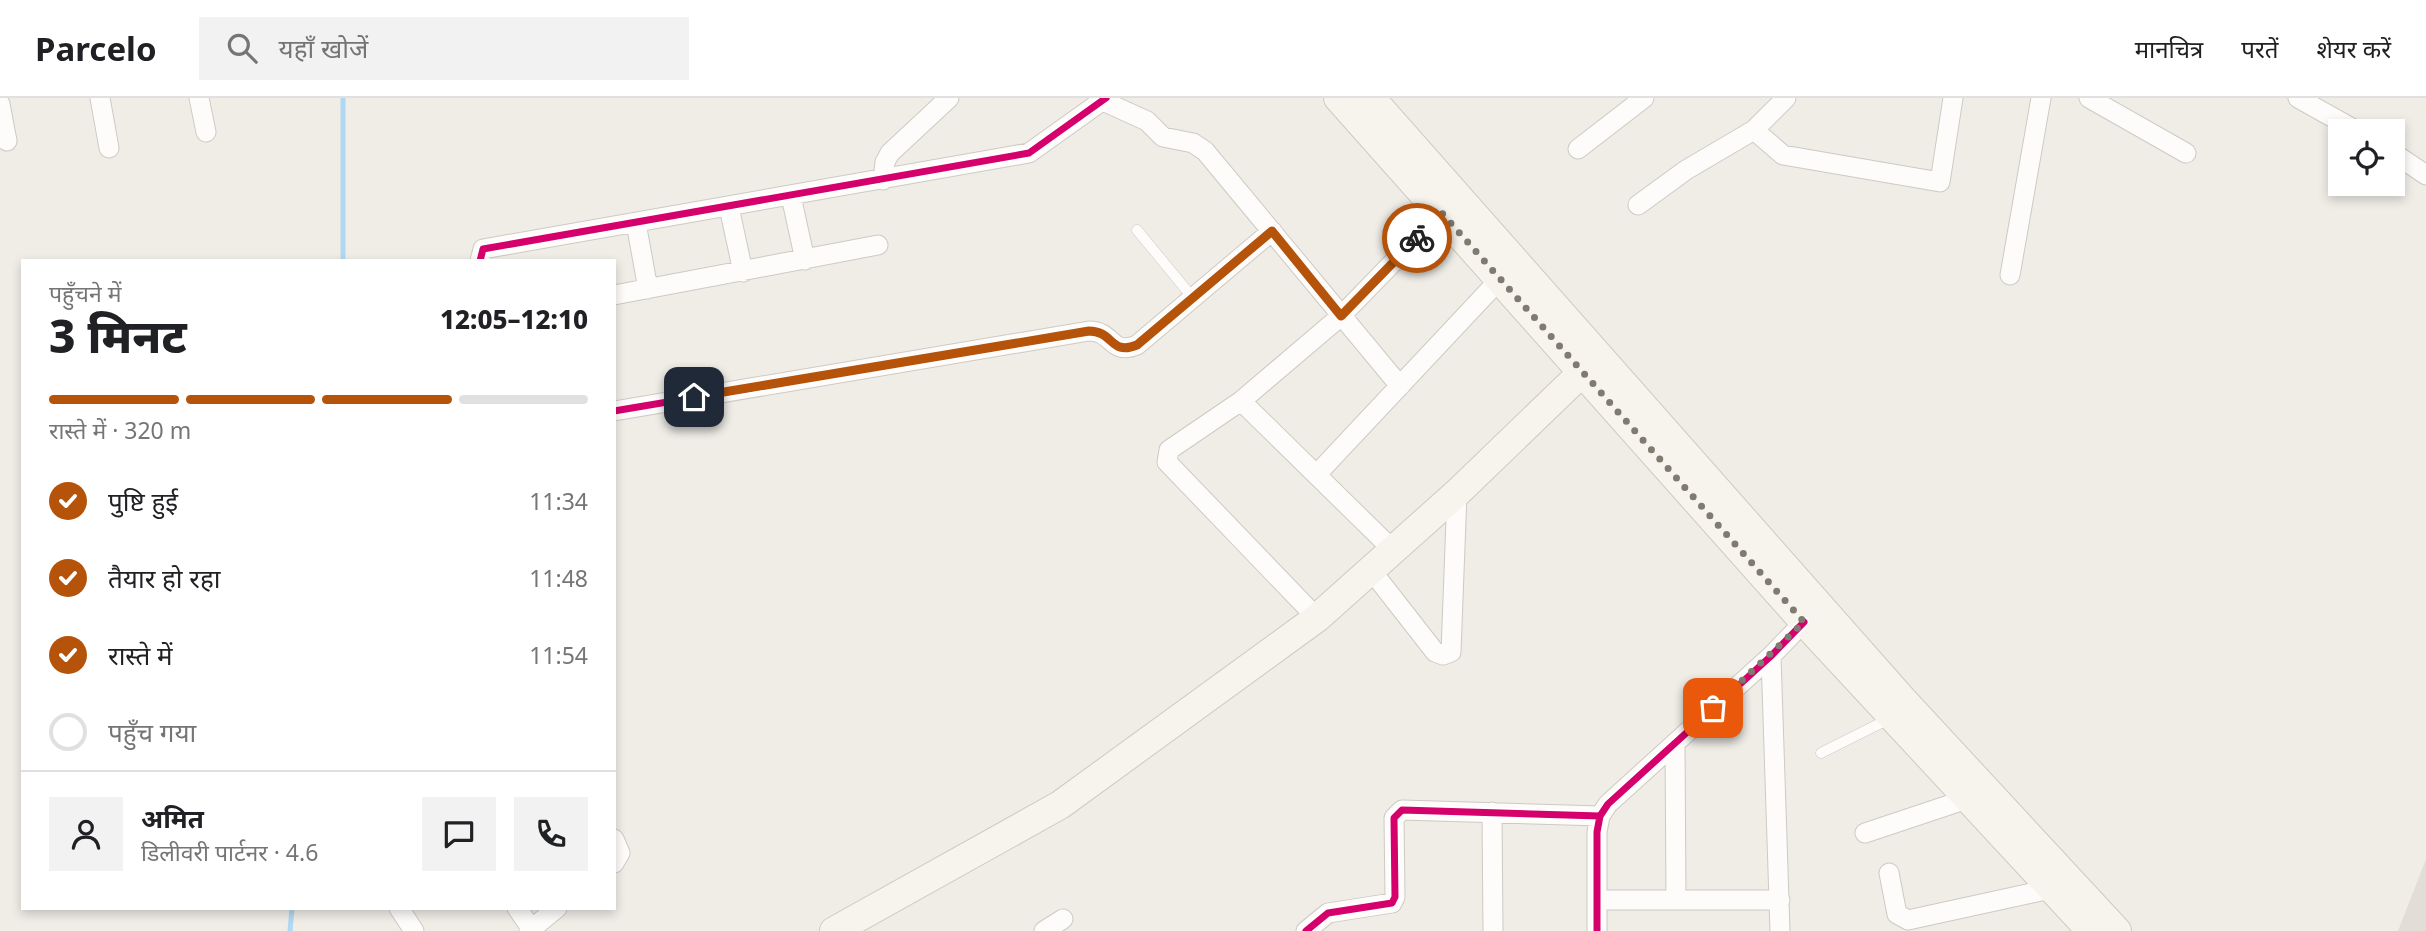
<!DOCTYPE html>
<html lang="hi">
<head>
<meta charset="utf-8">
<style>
	:root { --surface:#fff; --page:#f2f2f2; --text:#202124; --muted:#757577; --line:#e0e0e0; --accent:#b45309 }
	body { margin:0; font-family:"Noto Sans","Noto Sans Devanagari",sans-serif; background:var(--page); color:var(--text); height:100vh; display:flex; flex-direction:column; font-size:26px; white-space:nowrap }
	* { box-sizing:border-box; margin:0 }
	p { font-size:23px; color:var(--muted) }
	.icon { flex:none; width:38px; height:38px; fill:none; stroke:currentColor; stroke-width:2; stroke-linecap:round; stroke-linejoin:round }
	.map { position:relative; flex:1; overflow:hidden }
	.panel { position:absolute; left:21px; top:161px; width:595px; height:651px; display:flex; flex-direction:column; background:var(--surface); border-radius:0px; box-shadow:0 4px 10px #0003 }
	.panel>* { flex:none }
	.tools { position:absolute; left:2328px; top:21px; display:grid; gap:14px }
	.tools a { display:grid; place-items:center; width:77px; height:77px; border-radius:0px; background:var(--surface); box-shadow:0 4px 10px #0003; font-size:35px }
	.pin { position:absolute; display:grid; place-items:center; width:60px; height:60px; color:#fff; margin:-30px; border-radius:14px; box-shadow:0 4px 10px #0006 }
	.courier { position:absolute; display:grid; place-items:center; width:70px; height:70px; margin:-35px; border:5px solid #b45309; border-radius:50%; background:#fff; color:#222; box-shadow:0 2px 9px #0007 }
	.head em { font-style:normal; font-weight:800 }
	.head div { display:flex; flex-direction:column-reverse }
	.head { display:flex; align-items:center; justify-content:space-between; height:119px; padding:0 28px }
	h1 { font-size:46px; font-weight:800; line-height:52px }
	.bar { display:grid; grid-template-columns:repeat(4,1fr); gap:10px 7px; align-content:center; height:84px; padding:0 28px }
	.bar i { height:9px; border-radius:5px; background:var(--line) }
	.bar .selected { background:var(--accent) }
	.bar p { grid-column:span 4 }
	.line { display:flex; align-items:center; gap:18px; padding:0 28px; border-top:2px solid var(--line) }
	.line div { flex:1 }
	.round { display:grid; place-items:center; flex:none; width:74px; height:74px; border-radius:0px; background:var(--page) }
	ol { padding:0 28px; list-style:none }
	li { display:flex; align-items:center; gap:21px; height:77px }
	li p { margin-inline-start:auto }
	li .icon { padding:7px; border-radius:50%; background:var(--accent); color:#fff; stroke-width:4 }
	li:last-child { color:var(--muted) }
	li i { width:38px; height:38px; border:4px solid var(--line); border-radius:50% }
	header { display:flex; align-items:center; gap:42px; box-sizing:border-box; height:98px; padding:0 35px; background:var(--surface); border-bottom:2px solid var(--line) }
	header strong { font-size:33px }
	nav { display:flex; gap:38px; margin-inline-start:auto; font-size:24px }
	.search { width:490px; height:63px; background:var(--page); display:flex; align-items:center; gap:18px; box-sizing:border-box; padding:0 24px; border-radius:0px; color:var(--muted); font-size:26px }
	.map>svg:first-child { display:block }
	.industrial { fill:#e2ded7 }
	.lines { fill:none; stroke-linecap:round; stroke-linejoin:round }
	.stream { stroke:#b1d8f2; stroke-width:5 }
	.lane-casing { stroke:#cdcac4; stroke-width:11 }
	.street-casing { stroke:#cdcac4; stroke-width:21 }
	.secondary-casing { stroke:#cfcabc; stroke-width:30 }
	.lane { stroke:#fdfcfb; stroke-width:10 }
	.street { stroke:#fdfcfb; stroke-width:19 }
	.secondary { stroke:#f6f4ed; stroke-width:28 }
	.cycleway-casing { stroke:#fff; stroke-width:11 }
	.cycleway { stroke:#d6006c; stroke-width:7 }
	.done { stroke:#807b71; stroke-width:7; stroke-dasharray:0 12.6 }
	.route { stroke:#b45309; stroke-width:9 }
</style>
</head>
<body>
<header>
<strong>Parcelo</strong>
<div class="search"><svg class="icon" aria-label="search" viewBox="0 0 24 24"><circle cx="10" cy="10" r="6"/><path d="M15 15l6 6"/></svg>यहाँ खोजें</div>
<nav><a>मानचित्र</a><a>परतें</a><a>शेयर करें</a></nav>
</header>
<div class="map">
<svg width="2426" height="833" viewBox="0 0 2426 833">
	<rect width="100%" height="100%" fill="#efede6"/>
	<path class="industrial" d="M2426,761V833H2398Z"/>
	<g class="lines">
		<path class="stream" d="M343,163V0
			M290,833L292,810"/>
		<defs>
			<path id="lane" d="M1137,132L1193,200
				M1821,655L1889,621"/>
			<path id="street" d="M100,0L109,50
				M199,0L206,34
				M2089,0L2186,55
				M2298,0L2357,33
				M1103,3L1147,23L1163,39L1193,45L1205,53L1400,288
				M0,6L7,43
				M1754,32L1783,57L1940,84L1953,0
				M1578,51L1644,0
				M2392,54L2426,77
				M883,82L885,64L890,55L949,0
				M791,98L805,162
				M1638,107L1686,72L1754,32L1786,0
				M729,109L743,174
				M636,125L648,191
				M480,163L483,151L1029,55L1106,0
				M2010,177L2041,0
				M614,197L878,147
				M1241,303L1393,452
				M614,313L1089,233C1114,233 1110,258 1137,247L1272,133
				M1317,376L1501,180
				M1371,472L1435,554L1443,557L1451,554L1457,395
				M1317,520L1167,364L1169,352L1241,303L1341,218L1441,115
				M1771,558L1780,833
				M1675,645L1676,802
				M1492,714L1493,833
				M1865,735L1967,701
				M614,741L620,755L614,765
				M1889,775L1897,816L1908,822L2050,791
				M1597,802H1780
				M399,810L414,833
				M517,810L533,833
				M529,833L557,810
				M1044,833L1063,821
				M1306,833L1328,815L1392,805L1395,799L1394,720L1402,712L1600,718
				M1597,833V734L1600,718L1608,706L1771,558L1804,524"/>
			<path id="secondary" d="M1338,0L1804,524L2091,833
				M1371,0L1903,602L2117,833
				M834,833L1060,707L1317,520L1457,395L1595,262"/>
		</defs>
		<use href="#lane" class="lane-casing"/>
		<use href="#street" class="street-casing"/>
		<use href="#secondary" class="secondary-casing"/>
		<use href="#lane" class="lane"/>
		<use href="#street" class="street"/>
		<use href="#secondary" class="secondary"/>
		<defs>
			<path id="cycleway" d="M480,163L483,151L1029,55L1106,0
				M614,313L1089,233C1114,233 1110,258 1137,247L1272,133
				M1306,833L1328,815L1392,805L1395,799L1394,720L1402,712L1600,718
				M1597,833V734L1600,718L1608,706L1771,558L1804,524"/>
		</defs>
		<use href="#cycleway" class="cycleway-casing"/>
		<use href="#cycleway" class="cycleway"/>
	</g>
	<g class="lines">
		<path class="done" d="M1417,140L1441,114L1804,524L1713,610"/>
		<path class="route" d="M694,299L1089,233C1114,233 1110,258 1137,247L1272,133L1341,218L1417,140"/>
	</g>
</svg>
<div class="tools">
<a><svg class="icon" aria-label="locate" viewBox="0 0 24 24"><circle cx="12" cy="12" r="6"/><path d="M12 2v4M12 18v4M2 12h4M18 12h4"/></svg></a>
</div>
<div class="pin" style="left:1713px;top:610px;background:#ea580c"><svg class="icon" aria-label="bag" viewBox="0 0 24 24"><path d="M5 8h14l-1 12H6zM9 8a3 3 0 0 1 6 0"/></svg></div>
<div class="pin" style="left:694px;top:299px;background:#1f2937"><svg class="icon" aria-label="home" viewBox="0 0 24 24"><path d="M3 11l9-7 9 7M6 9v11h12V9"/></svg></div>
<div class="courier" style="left:1417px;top:140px"><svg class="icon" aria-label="bike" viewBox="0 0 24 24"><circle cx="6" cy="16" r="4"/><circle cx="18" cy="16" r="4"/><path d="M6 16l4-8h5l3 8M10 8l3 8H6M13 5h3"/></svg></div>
<section class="panel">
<div class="head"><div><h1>3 मिनट</h1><p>पहुँचने में</p></div><em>12:05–12:10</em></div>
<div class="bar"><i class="selected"></i><i class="selected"></i><i class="selected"></i><i></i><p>रास्ते में · 320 m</p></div>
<ol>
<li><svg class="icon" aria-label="check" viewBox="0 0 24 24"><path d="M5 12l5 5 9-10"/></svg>पुष्टि हुई<p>11:34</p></li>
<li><svg class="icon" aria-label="check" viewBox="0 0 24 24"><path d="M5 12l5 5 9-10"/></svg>तैयार हो रहा<p>11:48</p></li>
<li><svg class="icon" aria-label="check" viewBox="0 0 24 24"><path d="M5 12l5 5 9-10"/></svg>रास्ते में<p>11:54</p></li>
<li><i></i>पहुँच गया</li>
</ol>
<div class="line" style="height:126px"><a class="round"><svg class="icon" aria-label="person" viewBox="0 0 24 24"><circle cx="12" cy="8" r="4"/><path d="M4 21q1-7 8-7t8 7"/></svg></a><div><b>अमित</b><p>डिलीवरी पार्टनर · 4.6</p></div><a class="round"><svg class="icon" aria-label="chat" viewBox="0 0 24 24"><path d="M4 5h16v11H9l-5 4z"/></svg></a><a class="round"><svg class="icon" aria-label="phone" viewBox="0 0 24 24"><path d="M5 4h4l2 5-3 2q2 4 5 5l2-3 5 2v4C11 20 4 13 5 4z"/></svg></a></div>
</section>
</div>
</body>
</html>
